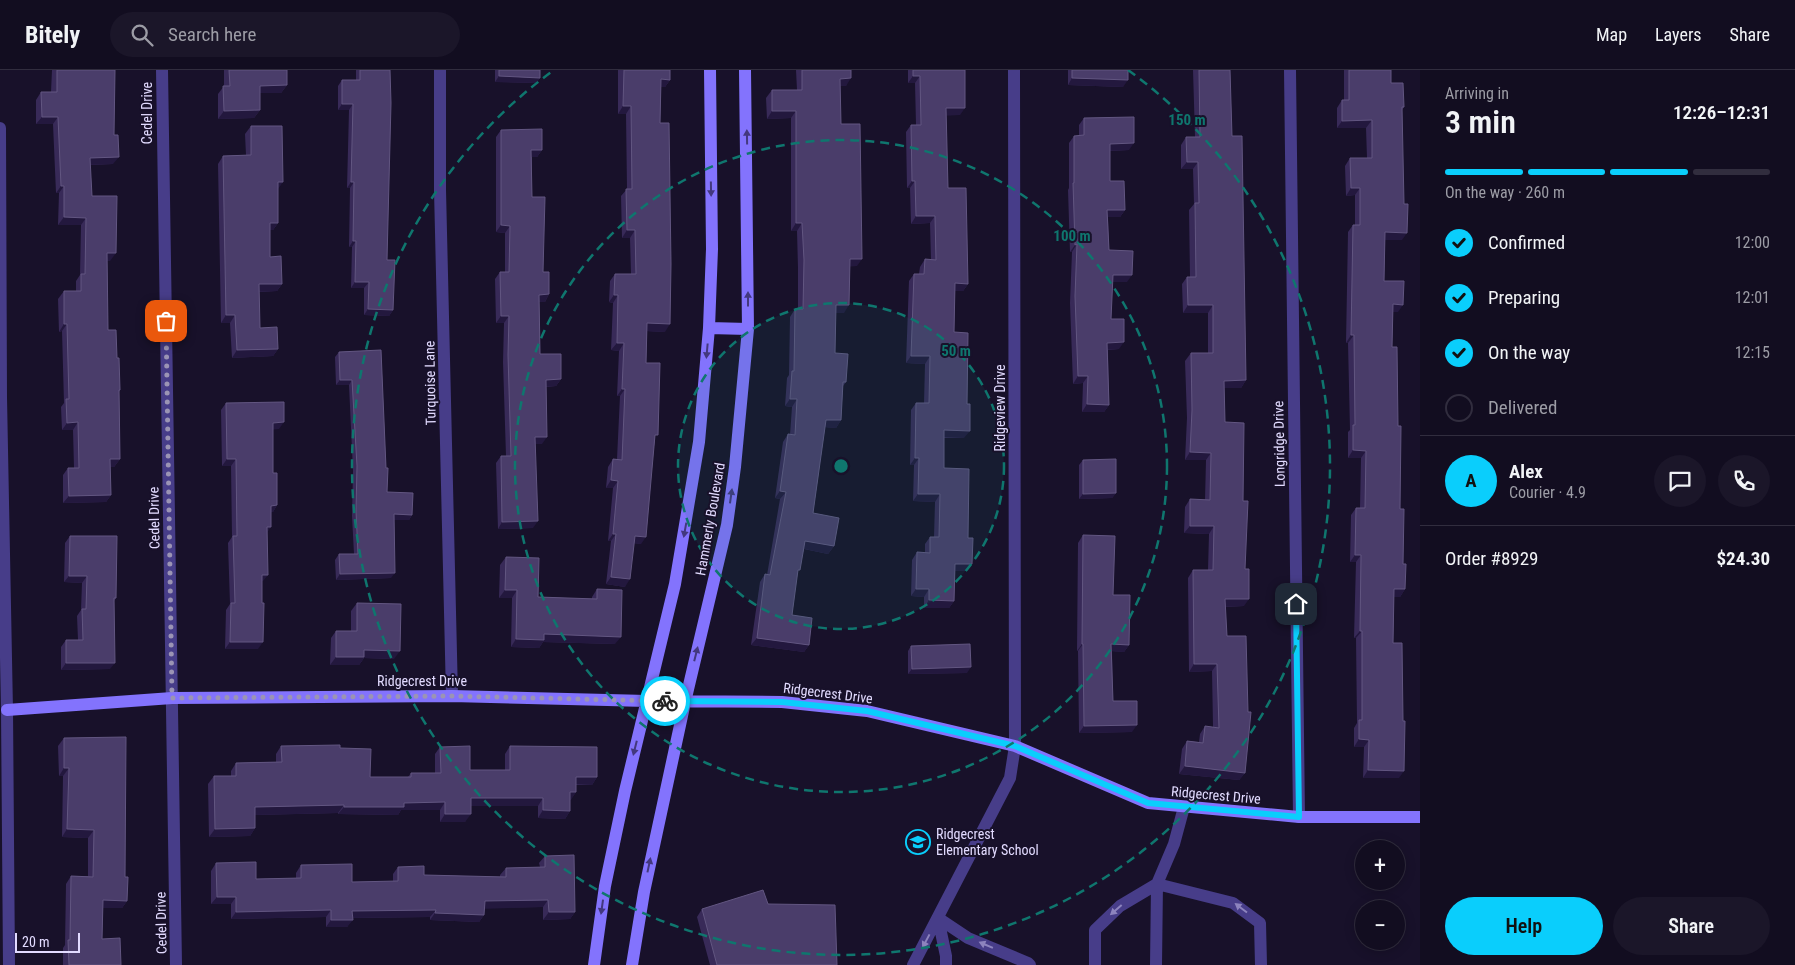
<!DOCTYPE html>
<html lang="en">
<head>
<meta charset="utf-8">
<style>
	:root { --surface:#120d20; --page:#1b1629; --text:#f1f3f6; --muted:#9c9ca5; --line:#312d3e; --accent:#0acefc }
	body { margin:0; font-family:"Roboto Condensed",sans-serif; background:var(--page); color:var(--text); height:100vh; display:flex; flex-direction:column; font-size:19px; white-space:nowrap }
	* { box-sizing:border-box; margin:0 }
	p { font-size:16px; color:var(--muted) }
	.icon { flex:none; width:28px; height:28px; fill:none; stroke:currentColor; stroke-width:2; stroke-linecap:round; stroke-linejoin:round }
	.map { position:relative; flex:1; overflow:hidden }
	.panel { display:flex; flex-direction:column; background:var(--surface); width:375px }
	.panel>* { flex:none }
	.controls { position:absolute; left:1355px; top:770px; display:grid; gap:10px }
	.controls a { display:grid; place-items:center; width:50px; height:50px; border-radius:50%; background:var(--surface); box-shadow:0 2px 12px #0003,0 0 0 1px var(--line); font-size:25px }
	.scale { position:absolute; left:15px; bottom:12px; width:65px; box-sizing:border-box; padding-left:5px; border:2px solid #e2dbff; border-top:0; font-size:14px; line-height:18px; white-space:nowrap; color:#e2dbff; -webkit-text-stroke:4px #18112a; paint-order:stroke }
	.pin { position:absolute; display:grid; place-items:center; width:42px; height:42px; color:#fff; margin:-21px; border-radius:10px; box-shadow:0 2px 8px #0006 }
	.courier { position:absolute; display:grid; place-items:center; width:50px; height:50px; margin:-25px; border:4px solid #0acefc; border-radius:50%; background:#fff; color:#222; box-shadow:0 1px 6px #0007 }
	.headline em { font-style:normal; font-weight:600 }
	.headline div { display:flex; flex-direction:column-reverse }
	.headline { display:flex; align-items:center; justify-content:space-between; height:85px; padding:0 25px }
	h1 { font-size:32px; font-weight:600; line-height:38px }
	.bar { display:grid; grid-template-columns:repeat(4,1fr); gap:8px 5px; align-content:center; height:60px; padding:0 25px }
	.bar i { height:6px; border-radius:4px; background:var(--line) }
	.bar .selected { background:var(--accent) }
	.bar p { grid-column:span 4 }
	.line { display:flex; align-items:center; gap:12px; padding:0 25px; border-top:1px solid var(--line) }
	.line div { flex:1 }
	.round { display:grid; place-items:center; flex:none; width:52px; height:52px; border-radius:26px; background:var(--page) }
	ol { padding:0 25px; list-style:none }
	li { display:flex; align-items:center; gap:15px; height:55px }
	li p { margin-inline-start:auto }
	li .icon { padding:5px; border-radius:50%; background:var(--accent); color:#111; stroke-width:4 }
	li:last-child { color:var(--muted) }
	li i { width:28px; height:28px; border:2px solid var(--line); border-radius:50% }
	.primary-button { display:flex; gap:10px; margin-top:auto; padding:10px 25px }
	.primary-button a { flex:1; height:58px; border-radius:30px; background:var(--accent); color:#111; font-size:20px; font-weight:600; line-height:58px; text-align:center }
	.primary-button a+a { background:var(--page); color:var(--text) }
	header { display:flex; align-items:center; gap:30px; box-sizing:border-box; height:70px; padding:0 25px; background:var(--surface); border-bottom:1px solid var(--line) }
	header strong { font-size:24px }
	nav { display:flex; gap:28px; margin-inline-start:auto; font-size:18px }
	.search { width:350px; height:45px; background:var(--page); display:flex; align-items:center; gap:12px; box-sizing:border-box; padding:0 18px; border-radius:28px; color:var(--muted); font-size:19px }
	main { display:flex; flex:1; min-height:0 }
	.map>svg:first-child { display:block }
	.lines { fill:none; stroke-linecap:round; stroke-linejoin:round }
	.lane { stroke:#473d89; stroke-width:12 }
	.street { stroke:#473d89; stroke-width:12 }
	.secondary { stroke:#8373fd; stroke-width:12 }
	.wall { fill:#382a58 }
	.shaded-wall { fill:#23183e }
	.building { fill:#4a3d6a; stroke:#625681 }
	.oneway { fill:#43387e }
	.oneway2 { fill:#8d84be }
	.done { stroke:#9b94b4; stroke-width:5; stroke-dasharray:0 9 }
	.route { stroke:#0acefc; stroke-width:6 }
	.ring { fill:none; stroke:#0f766e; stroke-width:2.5; stroke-dasharray:9 6 }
	.labels { text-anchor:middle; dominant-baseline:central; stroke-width:4; stroke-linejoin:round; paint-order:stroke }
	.street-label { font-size:14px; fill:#e2dbff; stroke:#18112a }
	.poi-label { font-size:14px; fill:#e2dbff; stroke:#18112a; text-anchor:start }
	.centre { fill:#0f766e; stroke:#18112a; stroke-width:2.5 }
	.ring-label { font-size:15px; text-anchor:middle; font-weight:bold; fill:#0f766e; stroke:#18112a; stroke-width:4; stroke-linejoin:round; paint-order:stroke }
</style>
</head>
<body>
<header>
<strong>Bitely</strong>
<div class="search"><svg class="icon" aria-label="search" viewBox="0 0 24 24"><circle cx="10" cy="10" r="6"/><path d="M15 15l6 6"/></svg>Search here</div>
<nav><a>Map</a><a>Layers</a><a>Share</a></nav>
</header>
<main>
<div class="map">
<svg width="1420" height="895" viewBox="0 0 1420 895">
	<rect width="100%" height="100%" fill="#18112a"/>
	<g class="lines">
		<path class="lane" d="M938,848L968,868L1028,893L1030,895
			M938,848L946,886V895
			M913,895L1010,708L1015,676
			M1095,895V860L1120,836L1157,814L1233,833L1260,853L1261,895
			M1156,895L1157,814L1174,774L1184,737"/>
		<path class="street" d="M162,0L176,895
			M440,0V120L452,626
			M1014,0L1015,676
			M1290,0L1299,747
			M0,58L1,327L7,640L9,895"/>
		<path class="secondary" d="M709,258L748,259
			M7,640L172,628L452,626L647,631L782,632L867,641L1015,676L1148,733L1299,747H1420
			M594,895L605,816L625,721L675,514L699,372L709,258L712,179L710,0
			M632,895L644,822L685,632L727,455L735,397L748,259L745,0"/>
	</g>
	<path class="wall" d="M52,0H115L113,94L90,95L92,126L110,191H107L108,260L117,288L120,320L119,322L120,389L114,397H110L111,425L106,432L63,433V405L68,398H74L73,360H62L61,337L64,333L62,261L59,262L58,229L64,221H76V211L80,205L81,155H58L59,123H56L53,54H36V30L41,22H51Z
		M224,0H287V15L281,23H260V40L254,48L218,49V24L224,16Z
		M356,0H390L387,190L393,240L389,246L364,245V218H351L352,177H349L350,118H347L349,40H338V16L342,10H356Z
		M495,0H540V8L536,13L495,12Z
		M618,0H670V10L665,17H661L660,53L665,262L647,261L646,293L655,369L641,474L634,473L625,517L606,514L611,471H608L613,418H606L608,397L613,389H617L620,326H617L619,281L611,280L613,233L609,232L610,211L615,204H631L630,168H622L621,126L627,119L626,44H618Z
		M796,0H851L846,16H840L841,54L857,196H850L844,243H835V283L846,312L843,316L841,350L836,358L825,357L813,443L834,476L828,484L804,479L797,504L792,545L809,575L804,582L751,575L760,512L765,504L767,505L780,429L775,428L783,372L788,364L790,365L792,337L785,336L787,308L789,305L790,247L795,239H798V198L797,161H791V48L767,49L766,28L772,20H797Z
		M908,0H965L960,45H946L948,118L968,214L963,221H955L954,262L964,368H944V398L968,468L972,494L967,501H955L954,531L949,538H924V527L911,526L912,490L917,482L925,483V474L930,467H934L935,432L913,431L914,395H910L911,340L916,333H924L925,294L906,293L909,211L914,204H919L920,197L925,189L931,190L930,153L911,154L910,118H907L906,62L911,55H916L915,13H908Z
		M1068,0H1128L1123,17L1068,15Z
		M1193,0H1230L1232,66L1246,310L1241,318H1224L1225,352L1243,431L1244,536L1225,537L1227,566L1245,703L1239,710L1179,704L1182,679L1187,671L1199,672L1200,664L1205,656L1213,657L1212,601L1189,602L1188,508L1193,500H1208L1209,464L1184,463L1185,437L1190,429L1205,430L1206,390H1185L1187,348L1185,291L1191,283H1208V243H1183L1182,214L1187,207H1190L1189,140L1194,134L1193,99H1181V75L1186,67H1195Z
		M1344,0H1391V13L1404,37L1402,40V170H1385L1384,211L1398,242H1393L1392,277L1403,494L1405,519L1400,527H1394L1393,573L1399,708H1363L1364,677H1354V658L1357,653L1356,568H1354L1356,492H1350L1351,445L1356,438H1360L1361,388H1348V362L1350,360L1348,273H1346L1348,162L1353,155H1355V125L1346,126L1345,96L1350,88H1367L1366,58H1337V38L1342,30H1344Z
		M1084,48L1129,80L1110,81V111L1125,140L1120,147H1108L1109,180L1127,212H1112L1111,249L1119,279L1108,280L1109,335L1104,342H1082L1083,313L1073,314L1070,233L1072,182H1070L1068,120L1069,118V73L1074,66H1079V55Z
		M251,56L278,119V153L273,160H270V187L282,214L277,221L259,222L260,258L278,279L273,286L232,288L230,253H221L218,94L223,86L246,85L245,64Z
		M501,60L542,80L537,87H532V127L543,202L549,224L545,232H539L540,284L561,309L556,316L546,317L542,374H535L533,458L498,459L496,393L501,386H506L503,292L504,253H496L495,209L500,202H505V163L496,162V67Z
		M381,280L387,422L412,445L409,450H394L391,508L336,510L335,490L339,484H354L352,446L353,401L349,315H336L335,287L339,282Z
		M226,333L279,359H273V403L277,435L273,442H271L267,463L263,511H262L258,579H225L226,540L230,534L228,473L232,467L231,396H222L221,340Z
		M1083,390L1116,423L1112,428L1079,429V395Z
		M1083,465L1113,525L1129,575L1124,582L1112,581L1113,631L1132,662L1079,663L1078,581H1077L1078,473Z
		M70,466L116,528L114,531L110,599L61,600V577L66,570H78L77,546L81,540L82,513L64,512L65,473Z
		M506,487L538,527L592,529V527L597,519L615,574L543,572L539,578L511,577L512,528H499L500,495Z
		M357,533L394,589L364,588L359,595H330L331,568L336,561H351V541Z
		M911,576L967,603L908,604V581Z
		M64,668L125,807L127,831L122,838H103L102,869L121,895H63V878L65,875L66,814L71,806H88V768L62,767L63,706H59L58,676Z
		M281,676L340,678L370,707H408L411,703H435V684L440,677L470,700H505V684L510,676L597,707L592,715H576V722L570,730V741L565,749L538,748V736H471L465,752H440V740H401L398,745L338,744V743L255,745V758L250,766L209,767L208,714L214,706H231V701L236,693L276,692V684Z
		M545,786L575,842L570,849L543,850V837L484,838V845L479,852L430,850V847L353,848L347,857H326V847L231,849V834H211V801L216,793L256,809L296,808V803L301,795L352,812H393V804L398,797L424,805L500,807V805L506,798L540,797L539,793Z
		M768,834L837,895H710L697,847L702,839Z"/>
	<path class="shaded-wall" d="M499,6L540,8L536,13L495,12Z
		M913,6H920L915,13H908Z
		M851,8L846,16H834L840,9Z
		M1072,8L1128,10L1123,17L1068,15Z
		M661,9L670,10L665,17H656Z
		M287,15L281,23H254L260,16Z
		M342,34H353L349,40H338Z
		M623,36H631L626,44H618Z
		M946,38H965L960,45L941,46Z
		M260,40L254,48L218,49L224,41Z
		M772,41H796L791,48L767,49Z
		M42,47H58L53,54H36Z
		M1372,50L1366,58H1337L1342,51Z
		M1134,73L1129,80L1105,81L1110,74Z
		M531,80H542L537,87H526Z
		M119,87L113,94L85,95L90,88Z
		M1187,92H1198L1193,99H1181Z
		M912,111H915L910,118H907Z
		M278,112H283L278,119Z
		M351,112H354L350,118H347Z
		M61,116H64L59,123H56Z
		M1351,118H1360L1355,125L1346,126Z
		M1107,140H1125L1120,147H1102Z
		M916,146H935L930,153L911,154Z
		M64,147L86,148L81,155H58Z
		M270,153H278L273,160H264Z
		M796,153H802L797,161H791Z
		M501,155L510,156L505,163L496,162Z
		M627,160H635L630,168H622Z
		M1385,162L1407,163L1402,170H1380Z
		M353,171H356L352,177H349Z
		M1077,174L1072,182H1070L1075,175Z
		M107,183H116L110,191H102Z
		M850,189H862L857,196L845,197Z
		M1113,205H1132L1127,212H1108Z
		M355,212H369L364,218H351Z
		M955,213L968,214L963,221H950Z
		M259,214H282L277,221L253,222Z
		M549,224L545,232H534L539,225Z
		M614,225H618L613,233L609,232Z
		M1393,234L1403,235L1398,242H1388Z
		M836,235H849L844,243H830Z
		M1188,235H1213L1208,243H1183Z
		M368,239L393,240L389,246L364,245Z
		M226,245H235L230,253H221Z
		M501,246H509L504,253H496Z
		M647,253L670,254L665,262L642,261Z
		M64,254H67L62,261L59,262Z
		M1351,265H1354L1348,273H1346Z
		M1124,272L1119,279L1102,280L1107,273Z
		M617,273H624L619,281L611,280Z
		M278,279L273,286L232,288L237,280Z
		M911,286H930L925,294L906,293Z
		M1078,306H1088L1083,313L1073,314Z
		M561,309L556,316L541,317L546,310Z
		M340,310H352L349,315H336Z
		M1246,310L1241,318H1218L1224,311Z
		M622,319H625L620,326H617Z
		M790,329H797L792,337L785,336Z
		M1087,334L1109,335L1104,342H1082Z
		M826,350H841L836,358L821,357Z
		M78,352L73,360H62L67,353Z
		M284,352L279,359L268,360L273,353Z
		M944,360L970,361L964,368L939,367Z
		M535,367H547L542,374H530Z
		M1353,380L1366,381L1361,388H1348Z
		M1190,382L1211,383L1206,390H1185Z
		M915,388H919L914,395H910Z
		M110,389H120L114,397H105Z
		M227,389H236L231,396H222Z
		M611,410L618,411L613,418H606Z
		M780,421L786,422L780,429L775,428Z
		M1116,423L1112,428L1079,429L1083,424Z
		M918,424H940L935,432L913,431Z
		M111,425L106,432L63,433L69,426Z
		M277,435L273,442L266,443L271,436Z
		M394,444L412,445L409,450H390Z
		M538,451L533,458L498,459L502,452Z
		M1190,456H1214L1209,464L1184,463Z
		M267,457H271L266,464Z
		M613,464H616L611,471H608Z
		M635,466L646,467L641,474L630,473Z
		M805,471L834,476L828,484L800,478Z
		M1355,485H1361L1356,492H1350Z
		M955,494H972L967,501H950Z
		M395,503L391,508L336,510L340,504Z
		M262,505H268L263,511L257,512Z
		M69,506H87L82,513L64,512Z
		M611,507L630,509L625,517L606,514Z
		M916,519H929L924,527L911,526Z
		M1394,519H1405L1400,527H1389Z
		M505,520H517L512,528H499Z
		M1225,529H1249L1244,536L1219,537Z
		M929,530L954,531L949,538H924Z
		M1360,561H1362L1356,568H1354Z
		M544,564L621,567L615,574L543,572L539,578L511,577L516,569Z
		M757,568L809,575L804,582L751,575Z
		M230,572H263L258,579H225Z
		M1082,574H1083L1078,581H1077Z
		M1111,574L1129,575L1124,582L1107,581Z
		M364,580L400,581L394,589L364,588L359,595H330L336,587Z
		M66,593H115L110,599L61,600Z
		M1194,594H1217L1212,601L1189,602Z
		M971,597L967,603L908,604L912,599Z
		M1137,655L1132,662L1079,663L1084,656Z
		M1359,669L1369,670L1364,677H1354Z
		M1185,696L1245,703L1239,710L1179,704Z
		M64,698H69L63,706H59Z
		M1368,700L1404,701L1399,708H1363Z
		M576,707H597L592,715L571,714Z
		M570,722H576L571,730H565Z
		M471,728H543L538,736H465Z
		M445,732L440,740H401L398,745L338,744L344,737L404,733Z
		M344,735L338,743L249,745L255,737Z
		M543,740L570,741L565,749L538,748Z
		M445,744H471L465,752H440Z
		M255,758L250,766L209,767L215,759Z
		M67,759L94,760L88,768L62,767Z
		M217,827H236L231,834H211Z
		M103,830L127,831L122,838H97Z
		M548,830L543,837L479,839L485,831Z
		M331,840L326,847L231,849L236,842Z
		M436,840L430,847L347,848L352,841Z
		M549,842H575L570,849L543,850Z
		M435,843L484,845L479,852L430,850Z
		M331,850H353L347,857H326Z"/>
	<path class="building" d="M57,0H115L114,65H118L119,87L90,88L92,126H117L116,183H107L108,260H116L117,288H119L120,320H119L120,389H110L111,425L69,426L68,398H79L78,352L67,353L66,329H69L67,254H64V221H81V204H85L86,148L64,147V116H61L58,47H42L41,22H57Z
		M229,0H287V15L260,16V40L224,41L223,16H230Z
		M360,0H390L391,33L387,190H395L393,240L368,239L369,212H355L356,171H353L354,112H351L353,34H342V10H360Z
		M499,0H540V8L499,6Z
		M624,0H670V10L661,9L660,53H669L671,194L670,254L647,253L646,293H660L658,365H655L646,467L635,466L630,509L611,507L616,464H613L618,411L611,410L613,389L622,390L625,319H622L624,273H617L618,225H614L615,204H636L635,160H627L626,119H632L631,36H623Z
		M802,0H851V8L840,9L841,54H860L862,189H850L849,235H836L835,283L848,284L846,312H843L841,350H826L813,443L839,448L834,476L805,471L800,500H798L792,545L812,548L809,575L757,568L765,504L770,505L786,422L780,421L788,364L795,365L797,329H790L792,301H794L795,239H803L804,190L802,153H796V41H772V20H802Z
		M913,0H965V38H946L948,118H966L968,214L955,213L954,262L968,263L967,334H970V361L944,360V398L969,399L968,468H973L972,494H955L954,531L929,530V519H916L917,482L930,483V467H939L940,424H918L919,388H915L916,333H929L930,286H911L914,204H924L925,189L936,190L935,146H916L915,111H912L911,55H921L920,6H913Z
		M1072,0H1128V10L1072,8Z
		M1199,0H1230L1232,66H1242L1246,310L1224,311L1225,352L1244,353L1243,431H1248L1245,499H1249V529H1225L1227,566H1246L1248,642H1251L1245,703L1185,696L1187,671L1203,673L1205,656L1219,658L1217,594H1194L1193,500H1213L1214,456H1190V429L1210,430L1211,383L1190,382L1192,340L1191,283H1213V235H1188L1187,207H1196L1195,133H1199L1198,92H1187L1186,67H1200Z
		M1349,0H1391V13H1403L1404,37H1402L1404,134H1408L1407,163L1385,162L1384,211H1404L1403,235L1393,234L1392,277H1397L1398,356H1401L1400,439H1404L1403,494H1406L1405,519H1394L1393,573H1402L1403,651H1405L1404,701L1368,700L1369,670L1359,669V650H1362V561H1360L1361,485H1355L1356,438H1365L1366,381L1353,380V355H1355L1354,265H1351L1353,155H1360V118H1351L1350,88H1372V50L1342,51V30H1349Z
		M1134,47V73L1110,74V111H1124L1125,140H1107L1109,180L1133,181L1132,205H1113L1111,249H1124V272L1107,273L1109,335L1087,334L1088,306H1078L1075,226L1077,174L1075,175L1073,113H1074V66L1084,65V48Z
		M251,56H282L283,112H278V153H270V187L281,186L282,214H259L260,258L277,257L278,279L237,280L235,245H226L223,86L251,85Z
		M542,59V80H531L532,127H545L543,202H549V224L539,225L540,284H561V309L546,310L547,367H535L538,451L502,452L501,386H511L508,285L509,246H501L500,202H509L510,156L501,155V60Z
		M381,280L386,398H388L387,422L413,423L412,445L394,444L395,503L340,504L339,484H358L356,441L357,396L352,310H340L339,282Z
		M284,332V352L273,353V403H277V435L271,436V457H267L268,505H262V533H264L263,572H230L231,533H235L233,466H237L236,389H227L226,333Z
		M1116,389V423L1083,424V390Z
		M1083,465L1115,466L1113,525H1130L1129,575L1111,574L1113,631H1137V655L1084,656L1083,574H1082Z
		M70,466H117L116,528H114L115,593H66V570H83L82,539H86L87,506H69Z
		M506,487L539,488L538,527L597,529V519L622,520L621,567L544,564V570L516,569L517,520H505Z
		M357,533L401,534L400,581L364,580V587H336V561H357Z
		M970,574L971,597L912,599L911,576Z
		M126,667L125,807H128L127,831L103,830L102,869L120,868L121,895H69L68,870H70L71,806L93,807L94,760L67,759L69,698H64V668Z
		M340,675V678L371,679L370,707H411V703H441L440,677L470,676V700H510V676L597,677V707H576V722H570V741L543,740V728H471V744H445V732L404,733V737H344V735L255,737V758L215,759L214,706H236V693L282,692L281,676Z
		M574,785L575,842H549L548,830L485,831L484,845L435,843L436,840L352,841L353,850H331V840L236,842V827H217L216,793L256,792V809L301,808V795L352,794V812L398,811V797L424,796V805L506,807V798L545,797V786Z
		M763,820L768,834L835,835L837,895H717L702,839Z"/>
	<defs><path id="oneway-solid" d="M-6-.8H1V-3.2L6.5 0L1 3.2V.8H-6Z" transform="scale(1.25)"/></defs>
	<g class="oneway">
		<use href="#oneway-solid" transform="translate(747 67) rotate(-91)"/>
		<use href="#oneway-solid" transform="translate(711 119) rotate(89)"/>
		<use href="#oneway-solid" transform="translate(748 229) rotate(-90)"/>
		<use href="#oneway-solid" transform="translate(707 281) rotate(95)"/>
		<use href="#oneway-solid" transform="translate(731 426) rotate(-82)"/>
		<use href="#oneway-solid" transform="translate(685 460) rotate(100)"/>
		<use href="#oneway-solid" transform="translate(696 584) rotate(-76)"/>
		<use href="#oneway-solid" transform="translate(635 678) rotate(104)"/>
		<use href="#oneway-solid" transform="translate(649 795) rotate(-78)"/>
		<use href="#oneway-solid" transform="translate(602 837) rotate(98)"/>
	</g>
	<g class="oneway2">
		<use href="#oneway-solid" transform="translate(1241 838) rotate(-143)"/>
		<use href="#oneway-solid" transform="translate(1116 840) rotate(139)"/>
		<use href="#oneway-solid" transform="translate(926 871) rotate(118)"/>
		<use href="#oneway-solid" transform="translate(986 875) rotate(-157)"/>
	</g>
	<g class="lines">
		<path class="done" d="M166,251L172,628L452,626L665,631"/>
		<path class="route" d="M665,631L782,632L867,641L1015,676L1148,733L1299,747L1296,534"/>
	</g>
	<circle cx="841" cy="396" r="163" fill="#0f766e" fill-opacity=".12"/>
	<g class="ring">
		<circle cx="841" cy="396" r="163"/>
		<circle cx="841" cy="396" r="326"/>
		<path d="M1128 0A489 489 0 1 1 554 0"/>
	</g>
	<defs>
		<symbol id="school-ring" viewBox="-11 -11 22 22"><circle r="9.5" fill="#18112a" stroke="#0acefc" stroke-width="1.5"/><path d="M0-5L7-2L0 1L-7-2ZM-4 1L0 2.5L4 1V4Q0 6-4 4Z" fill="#0acefc"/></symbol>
	</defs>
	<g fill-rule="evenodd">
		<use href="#school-ring" x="904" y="758" width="28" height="28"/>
	</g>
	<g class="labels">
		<g class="street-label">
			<text transform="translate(147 43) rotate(-90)">Cedel Drive</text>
			<text transform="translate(430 313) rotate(-91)">Turquoise Lane</text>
			<text transform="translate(1000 338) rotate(-90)">Ridgeview Drive</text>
			<text transform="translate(1279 374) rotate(-91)">Longridge Drive</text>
			<text transform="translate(154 448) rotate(-91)">Cedel Drive</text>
			<text transform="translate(710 449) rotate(-80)">Hammerly Boulevard</text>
			<text x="422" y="611">Ridgecrest Drive</text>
			<text transform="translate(828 623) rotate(7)">Ridgecrest Drive</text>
			<text transform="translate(1216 725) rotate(5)">Ridgecrest Drive</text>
			<text transform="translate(161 853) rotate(-91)">Cedel Drive</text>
		</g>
		<g class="poi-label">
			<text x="936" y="764">Ridgecrest<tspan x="936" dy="16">Elementary School</tspan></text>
		</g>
	</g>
	<circle cx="841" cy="396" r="8" class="centre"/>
	<g class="ring-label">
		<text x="1187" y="55">150 m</text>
		<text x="1072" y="171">100 m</text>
		<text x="956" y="286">50 m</text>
	</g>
</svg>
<div class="controls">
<a>+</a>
<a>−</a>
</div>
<div class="scale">20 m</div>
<div class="pin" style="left:166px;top:251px;background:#ea580c"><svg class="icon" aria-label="bag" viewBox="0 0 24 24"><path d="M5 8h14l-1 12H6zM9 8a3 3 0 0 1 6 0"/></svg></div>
<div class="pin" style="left:1296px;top:534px;background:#1f2937"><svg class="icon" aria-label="home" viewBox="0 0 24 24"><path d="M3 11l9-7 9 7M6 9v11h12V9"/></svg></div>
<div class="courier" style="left:665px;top:631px"><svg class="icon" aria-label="bike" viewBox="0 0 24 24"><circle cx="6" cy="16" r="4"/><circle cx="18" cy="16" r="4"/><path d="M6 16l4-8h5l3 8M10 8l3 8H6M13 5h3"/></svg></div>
</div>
<section class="panel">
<div class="headline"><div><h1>3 min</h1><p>Arriving in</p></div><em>12:26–12:31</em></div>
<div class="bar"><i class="selected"></i><i class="selected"></i><i class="selected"></i><i></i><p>On the way · 260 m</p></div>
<ol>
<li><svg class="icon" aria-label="check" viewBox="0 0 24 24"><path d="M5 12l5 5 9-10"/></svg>Confirmed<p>12:00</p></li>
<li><svg class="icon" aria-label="check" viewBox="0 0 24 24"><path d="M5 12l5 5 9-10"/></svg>Preparing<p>12:01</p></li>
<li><svg class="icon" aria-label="check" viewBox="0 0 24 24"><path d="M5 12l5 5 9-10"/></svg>On the way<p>12:15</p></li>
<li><i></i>Delivered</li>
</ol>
<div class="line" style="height:90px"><b class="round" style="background:var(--accent);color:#111">A</b><div><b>Alex</b><p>Courier · 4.9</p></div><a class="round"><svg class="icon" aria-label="chat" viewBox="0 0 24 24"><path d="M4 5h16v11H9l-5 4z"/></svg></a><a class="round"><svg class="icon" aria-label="phone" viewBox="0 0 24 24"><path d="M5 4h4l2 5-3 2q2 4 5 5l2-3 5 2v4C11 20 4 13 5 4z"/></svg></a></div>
<div class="line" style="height:65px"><div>Order #8929</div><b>$24.30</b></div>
<div class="primary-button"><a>Help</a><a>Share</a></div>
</section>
</main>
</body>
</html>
